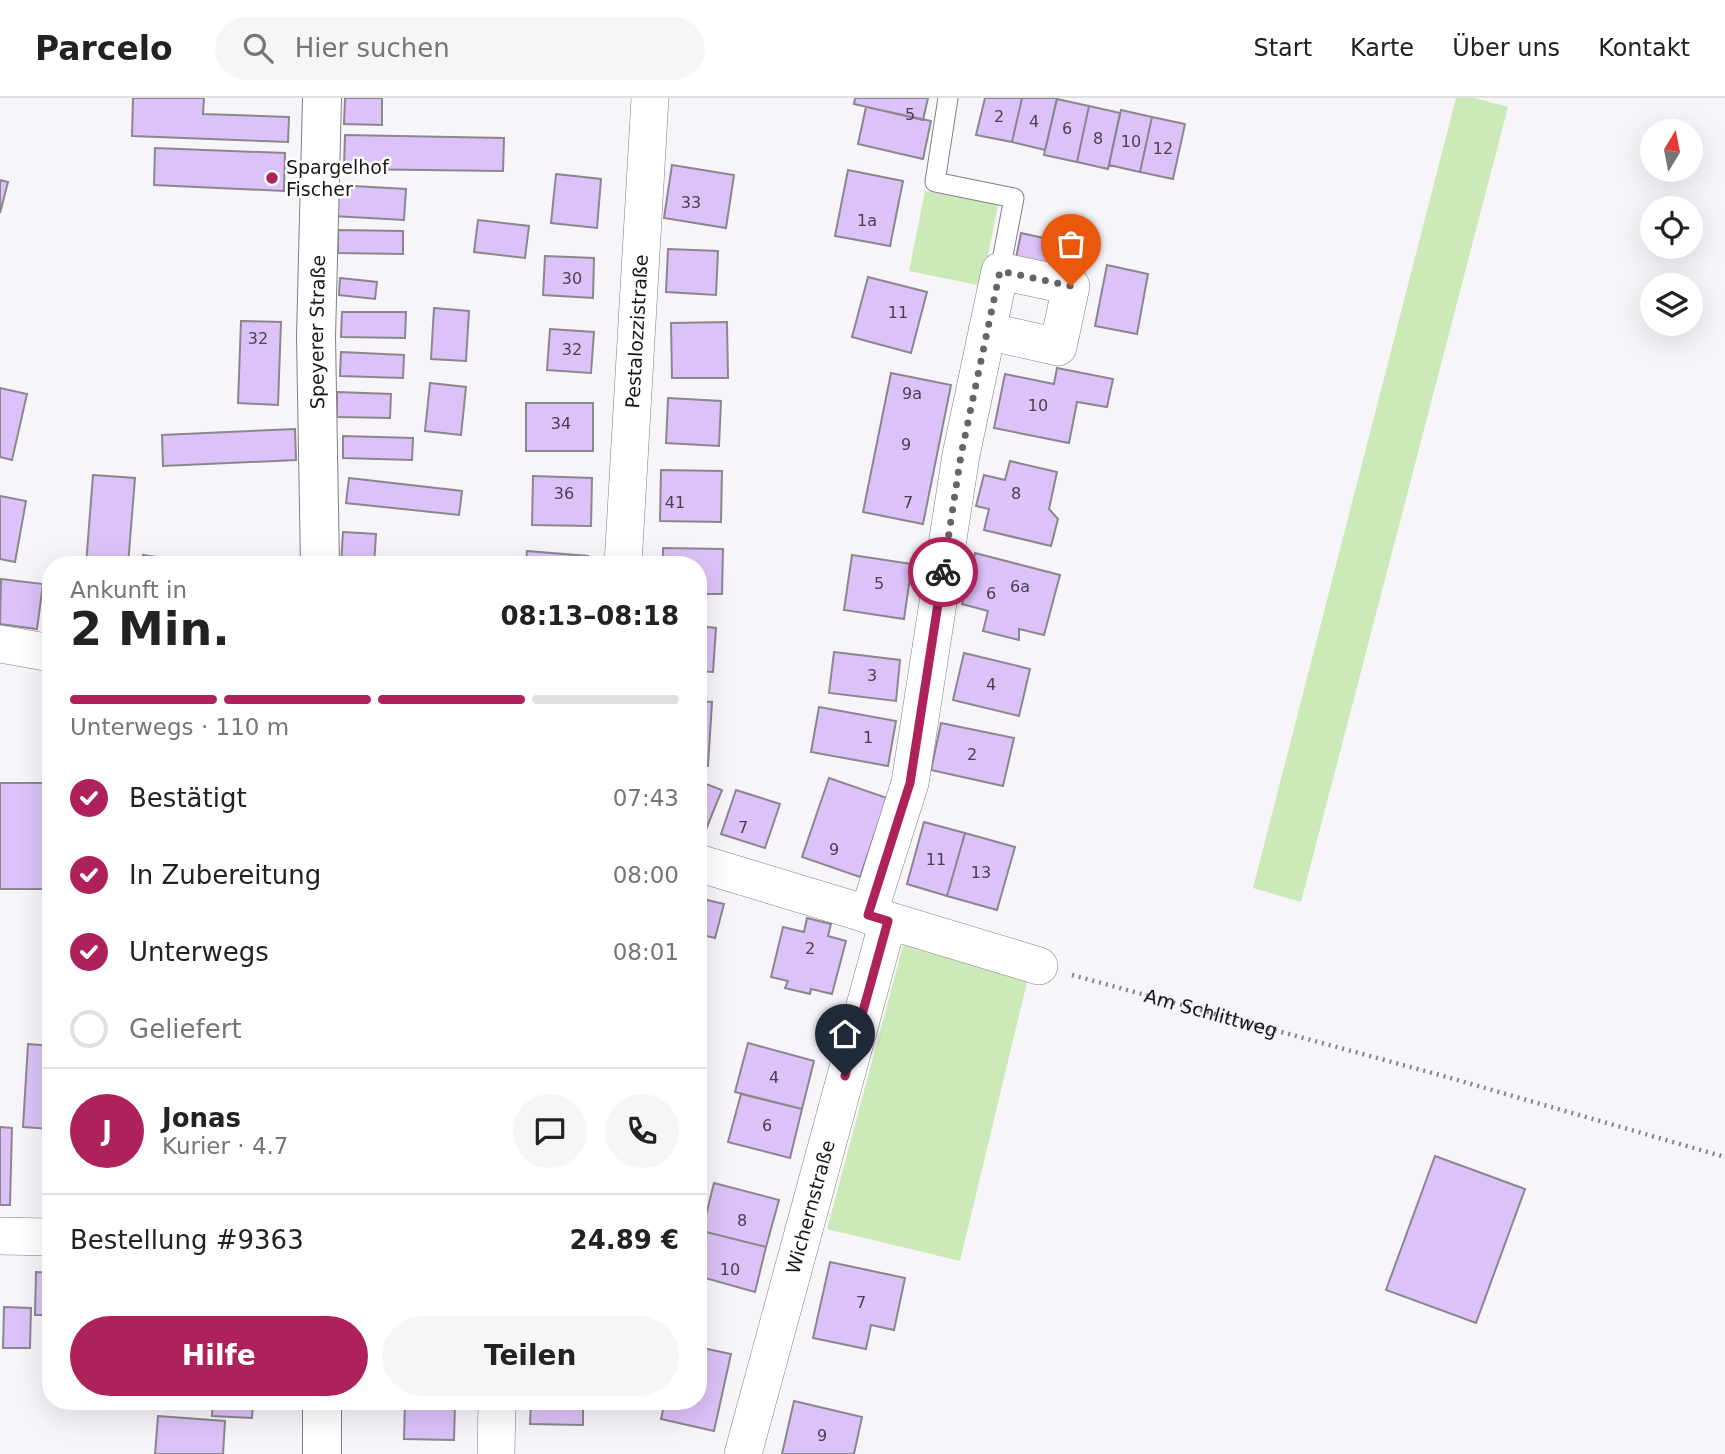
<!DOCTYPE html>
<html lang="de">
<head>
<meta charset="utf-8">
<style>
	:root { --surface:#fff; --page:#f6f6f6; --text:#222; --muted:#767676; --line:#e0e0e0; --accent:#af215b }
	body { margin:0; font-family:"DejaVu Sans",sans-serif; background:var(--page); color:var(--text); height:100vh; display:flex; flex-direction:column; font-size:26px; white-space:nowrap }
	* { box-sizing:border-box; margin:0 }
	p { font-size:23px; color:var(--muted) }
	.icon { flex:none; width:38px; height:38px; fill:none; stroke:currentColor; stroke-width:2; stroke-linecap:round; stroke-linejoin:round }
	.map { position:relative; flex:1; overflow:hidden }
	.details { position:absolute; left:42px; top:458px; width:665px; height:854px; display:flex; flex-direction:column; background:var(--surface); border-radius:28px; box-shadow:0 7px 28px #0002 }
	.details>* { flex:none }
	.needle { width:46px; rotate:10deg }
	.fabs { position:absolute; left:1640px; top:21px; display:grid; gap:14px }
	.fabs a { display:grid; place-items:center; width:63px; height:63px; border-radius:50%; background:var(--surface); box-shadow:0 7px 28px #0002; font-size:35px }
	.pin { position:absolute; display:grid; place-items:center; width:60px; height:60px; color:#fff; margin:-72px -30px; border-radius:50% 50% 50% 0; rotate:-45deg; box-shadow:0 0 7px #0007 }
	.pin .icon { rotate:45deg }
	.courier { position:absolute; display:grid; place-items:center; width:70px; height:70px; margin:-35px; border:5px solid #af215b; border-radius:50%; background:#fff; color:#222; box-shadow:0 2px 9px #0007 }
	.summary em { font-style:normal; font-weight:700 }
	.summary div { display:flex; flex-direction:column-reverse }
	.summary { display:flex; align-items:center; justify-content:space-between; height:119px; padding:0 28px }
	h1 { font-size:46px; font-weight:700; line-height:52px }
	.bar { display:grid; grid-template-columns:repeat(4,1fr); gap:10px 7px; align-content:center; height:84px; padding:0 28px }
	.bar i { height:9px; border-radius:5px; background:var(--line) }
	.bar .active { background:var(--accent) }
	.bar p { grid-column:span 4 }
	.line { display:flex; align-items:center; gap:18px; padding:0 28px; border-top:2px solid var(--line) }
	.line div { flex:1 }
	.round { display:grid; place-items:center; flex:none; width:74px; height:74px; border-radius:37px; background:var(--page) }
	ol { padding:0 28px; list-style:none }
	li { display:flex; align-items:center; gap:21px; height:77px }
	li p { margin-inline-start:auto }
	li .icon { padding:7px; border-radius:50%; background:var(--accent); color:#fff; stroke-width:4 }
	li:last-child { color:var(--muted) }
	li i { width:38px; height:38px; border:4px solid var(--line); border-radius:50% }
	.cta { display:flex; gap:14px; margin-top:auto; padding:14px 28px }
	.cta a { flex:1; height:80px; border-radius:42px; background:var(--accent); color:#fff; font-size:28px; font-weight:700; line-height:80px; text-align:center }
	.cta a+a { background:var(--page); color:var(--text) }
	header { display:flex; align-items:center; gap:42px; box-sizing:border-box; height:98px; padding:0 35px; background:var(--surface); border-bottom:2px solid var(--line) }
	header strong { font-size:33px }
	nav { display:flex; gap:38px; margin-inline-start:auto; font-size:24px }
	.search { width:490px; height:63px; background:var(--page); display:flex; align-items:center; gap:18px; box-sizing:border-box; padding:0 24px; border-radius:38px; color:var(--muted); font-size:26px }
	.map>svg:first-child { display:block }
	.green { fill:#cceab8 }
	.building { fill:#dcc2f8; stroke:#8a878d; stroke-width:2 }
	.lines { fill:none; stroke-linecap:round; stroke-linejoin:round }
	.service-casing { stroke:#817e84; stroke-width:21 }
	.minor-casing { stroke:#817e84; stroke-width:38 }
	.secondary-casing { stroke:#817e84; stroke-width:40 }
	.path { stroke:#878589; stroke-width:4.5; stroke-dasharray:2 5; stroke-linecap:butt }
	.service { stroke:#fff; stroke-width:19 }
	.minor { stroke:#fff; stroke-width:37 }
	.secondary { stroke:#fff; stroke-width:38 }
	.done { stroke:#656467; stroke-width:7; stroke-dasharray:0 12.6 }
	.route { stroke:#af215b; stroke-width:9 }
	.poi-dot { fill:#af215b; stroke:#fff; stroke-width:2.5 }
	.labels { text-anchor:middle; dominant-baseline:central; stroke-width:5; stroke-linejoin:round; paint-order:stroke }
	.number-label { font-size:16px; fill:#484150 }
	.poi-label { font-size:19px; fill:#171618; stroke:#fff; text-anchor:start }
	.street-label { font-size:19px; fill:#171618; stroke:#fff }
</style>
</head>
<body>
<header>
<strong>Parcelo</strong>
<div class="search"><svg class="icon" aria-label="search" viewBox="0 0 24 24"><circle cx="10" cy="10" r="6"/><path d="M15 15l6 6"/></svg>Hier suchen</div>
<nav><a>Start</a><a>Karte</a><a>Über uns</a><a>Kontakt</a></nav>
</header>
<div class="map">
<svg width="1725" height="1356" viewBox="0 0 1725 1356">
	<rect width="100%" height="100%" fill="#f7f4fa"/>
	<path class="green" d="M1456,0H1475L1508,9L1301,804L1253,790Z
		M925,93L998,107L982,188L909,173Z
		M904,844L1027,884L960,1163L827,1131Z"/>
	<path class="building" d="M133,0H204L203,16L289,19L288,44L132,38Z
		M345,0H382V27L344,26Z
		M855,0H928L923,22L854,6Z
		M985,0H1022L1012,44L976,37Z
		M1022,0H1057L1045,52L1012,44Z
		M1057,1L1089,8L1077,64L1044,57Z
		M1089,8L1120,15L1108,71L1077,64Z
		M866,9L931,23L923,61L858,46Z
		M1121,12L1152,19L1140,74L1109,67Z
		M1152,19L1185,26L1173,81L1140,74Z
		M345,37L504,40L503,73L344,71Z
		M155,50L285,55L284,93L154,87Z
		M672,67L734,77L726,130L664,120Z
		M848,72L903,83L890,148L835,138Z
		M556,76L601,81L597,130L551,125Z
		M0,82L8,84L0,115Z
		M335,87L406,91L404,122L333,118Z
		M478,122L529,128L525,160L474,154Z
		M338,132L403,133V156L338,155Z
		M1021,135L1048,141L1049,136L1091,146L1084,175L1016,160Z
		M668,151L718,153L716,197L666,194Z
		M545,158L594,160L593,200L543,197Z
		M1107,167L1148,176L1137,236L1095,228Z
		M868,179L927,194L911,255L852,239Z
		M340,180L377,184L375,201L339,197Z
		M434,210L469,213L466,263L431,261Z
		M342,214H406L405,240L341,239Z
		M241,223L281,224L278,307L238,305Z
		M727,224L728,280H672L671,225Z
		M550,231L594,234L591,275L547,272Z
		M341,254L404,257L403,280L340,278Z
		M1057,270L1113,281L1107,309L1077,304L1069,345L994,330L1005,276L1054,286Z
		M891,275L951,287L923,426L863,414Z
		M430,285L466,289L461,337L425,333Z
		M0,290L27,296L12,362L0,359Z
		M337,294L391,296L390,320L337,319Z
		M668,300L721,303L719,348L666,345Z
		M526,305H593V353H526Z
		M295,331L296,362L163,368L162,337Z
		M343,338L413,340L412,362L343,360Z
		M1010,363L1057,374L1049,411L1058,421L1051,448L984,432L989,411L976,408L984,377L1005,382Z
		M661,372L722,373L721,424L660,423Z
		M93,377L135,380L128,467H86Z
		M533,378L592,380L591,428L532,427Z
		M349,380L462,393L459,417L346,405Z
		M0,398L26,403L15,464L0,461Z
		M343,434L376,436L374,467H341Z
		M663,450L723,451L722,496H698V467H663Z
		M527,453L588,458L587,467H526Z
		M975,455L1060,477L1044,537L1019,531V542L983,533L988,513L962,506Z
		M143,457L210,467H141Z
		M852,457L912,466L904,521L844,512Z
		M1,481L43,486L37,531L0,526Z
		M698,528L716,530L713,574L698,573Z
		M834,554L900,562L896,603L829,595Z
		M964,555L1030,571L1019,618L953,602Z
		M698,603L712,604L708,668L698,667Z
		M819,609L896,623L888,668L811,654Z
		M941,625L1014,640L1003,688L931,672Z
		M829,680L887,700L860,779L802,759Z
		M698,683L722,692L702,741L698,739Z
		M0,685H51V791H0Z
		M736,692L780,706L765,750L721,736Z
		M924,724L965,735L947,798L907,786Z
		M965,735L1015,749L997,812L947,798Z
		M703,801L724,806L715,840L698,836V821Z
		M807,820L831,826L828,838L846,843L832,896L811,891L810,896L785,890L788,883L771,879L783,829L804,834Z
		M748,945L814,963L802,1011L735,994Z
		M28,946L51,948V1031L23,1029Z
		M741,996L802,1011L790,1060L728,1044Z
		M0,1029L12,1030L10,1107H0Z
		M1435,1058L1525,1091L1476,1225L1386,1192Z
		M45,1065H51V1112L43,1111Z
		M714,1085L779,1102L766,1149L702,1133Z
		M702,1133L766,1149L755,1194L698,1178V1145Z
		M830,1164L905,1180L894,1232L871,1227L866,1251L813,1240Z
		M36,1174L51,1175V1217H35Z
		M4,1209L31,1210L30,1250H3Z
		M698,1249L731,1256L714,1333L661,1321L665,1304H698Z
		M794,1303L862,1319L854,1356H782Z
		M213,1304H253L252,1320L212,1318Z
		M405,1304H455L454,1342L404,1341Z
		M531,1304H583V1327L530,1326Z
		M158,1318L225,1323L223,1356H155Z"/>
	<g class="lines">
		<defs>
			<path id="service" d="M948,0L935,84L1014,100L1000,173"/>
			<g id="minor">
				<path id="s2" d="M623,467L650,0"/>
				<path d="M0,546L51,555"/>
				<path d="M698,765L1039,868"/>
				<path d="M868,817L910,685L961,357L1000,173L1071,188L1058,249L987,233"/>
				<path d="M0,1138L51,1139"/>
				<path d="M496,1356L497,1304"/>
				<path id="s3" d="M743,1356L888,823"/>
			</g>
			<g id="secondary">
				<path id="s4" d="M320,467L316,239L322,0"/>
				<path d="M322,1356V1304"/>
			</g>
		</defs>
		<use href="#service" class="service-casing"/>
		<use href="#minor" class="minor-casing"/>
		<use href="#secondary" class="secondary-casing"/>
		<path class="path" id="s1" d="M1072,877L1447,979L1725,1059"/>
		<use href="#service" class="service"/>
		<use href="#minor" class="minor"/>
		<use href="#secondary" class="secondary"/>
	</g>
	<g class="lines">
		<path class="done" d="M943,474L961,357L1000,173L1071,188"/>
		<path class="route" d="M845,978L888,823L868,817L910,685L943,474"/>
	</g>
	<circle class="poi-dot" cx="272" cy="80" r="7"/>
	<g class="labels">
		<g class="number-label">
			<text x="910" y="16">5</text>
			<text x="999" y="18">2</text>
			<text x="1034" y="23">4</text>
			<text x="1067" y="30">6</text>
			<text x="1098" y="40">8</text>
			<text x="1131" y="43">10</text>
			<text x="1163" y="50">12</text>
			<text x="691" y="104">33</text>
			<text x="867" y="122">1a</text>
			<text x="572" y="180">30</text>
			<text x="898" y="214">11</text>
			<text x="258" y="240">32</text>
			<text x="572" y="251">32</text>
			<text x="912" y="295">9a</text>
			<text x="1038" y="307">10</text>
			<text x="561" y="325">34</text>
			<text x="906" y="346">9</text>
			<text x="564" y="395">36</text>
			<text x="1016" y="395">8</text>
			<text x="675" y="404">41</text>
			<text x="908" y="404">7</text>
			<text x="879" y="485">5</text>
			<text x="1020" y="488">6a</text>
			<text x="991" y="495">6</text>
			<text x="872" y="577">3</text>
			<text x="991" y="586">4</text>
			<text x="868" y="639">1</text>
			<text x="972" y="656">2</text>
			<text x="743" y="729">7</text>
			<text x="834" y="751">9</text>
			<text x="936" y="761">11</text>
			<text x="981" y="774">13</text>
			<text x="810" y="850">2</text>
			<text x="774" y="979">4</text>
			<text x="767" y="1027">6</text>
			<text x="742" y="1122">8</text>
			<text x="730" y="1171">10</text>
			<text x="861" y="1204">7</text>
			<text x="822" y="1337">9</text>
		</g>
		<g class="poi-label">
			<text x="286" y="69">Spargelhof<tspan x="286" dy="22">Fischer</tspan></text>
		</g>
		<g class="street-label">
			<text stroke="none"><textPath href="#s4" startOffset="233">Speyerer Straße</textPath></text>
			<text stroke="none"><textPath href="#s2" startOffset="234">Pestalozzistraße</textPath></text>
			<text stroke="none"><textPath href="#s1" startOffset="144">Am Schlittweg</textPath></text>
			<text stroke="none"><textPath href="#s3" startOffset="256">Wichernstraße</textPath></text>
		</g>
	</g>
</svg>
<div class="fabs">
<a><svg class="needle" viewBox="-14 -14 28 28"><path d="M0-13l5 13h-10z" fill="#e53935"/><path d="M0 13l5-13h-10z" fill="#767676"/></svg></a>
<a><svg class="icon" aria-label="locate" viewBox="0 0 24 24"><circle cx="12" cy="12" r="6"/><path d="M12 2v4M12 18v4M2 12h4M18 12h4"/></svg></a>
<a><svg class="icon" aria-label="layers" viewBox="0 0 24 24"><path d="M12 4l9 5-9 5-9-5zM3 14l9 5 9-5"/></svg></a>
</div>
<div class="pin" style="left:1071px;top:188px;background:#ea580c"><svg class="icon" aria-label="bag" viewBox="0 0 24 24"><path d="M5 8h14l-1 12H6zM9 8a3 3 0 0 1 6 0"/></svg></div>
<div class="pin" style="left:845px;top:978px;background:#1f2937"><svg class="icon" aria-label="home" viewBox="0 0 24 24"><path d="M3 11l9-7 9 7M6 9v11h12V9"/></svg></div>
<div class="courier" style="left:943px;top:474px"><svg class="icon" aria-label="bike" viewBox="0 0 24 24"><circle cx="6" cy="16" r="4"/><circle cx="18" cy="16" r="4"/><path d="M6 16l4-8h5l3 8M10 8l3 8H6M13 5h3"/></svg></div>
<section class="details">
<div class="summary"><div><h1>2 Min.</h1><p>Ankunft in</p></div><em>08:13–08:18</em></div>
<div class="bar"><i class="active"></i><i class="active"></i><i class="active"></i><i></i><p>Unterwegs · 110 m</p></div>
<ol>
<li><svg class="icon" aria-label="check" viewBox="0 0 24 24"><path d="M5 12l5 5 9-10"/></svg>Bestätigt<p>07:43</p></li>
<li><svg class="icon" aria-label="check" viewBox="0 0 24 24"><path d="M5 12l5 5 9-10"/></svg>In Zubereitung<p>08:00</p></li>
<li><svg class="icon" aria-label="check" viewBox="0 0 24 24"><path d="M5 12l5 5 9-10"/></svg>Unterwegs<p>08:01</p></li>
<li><i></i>Geliefert</li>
</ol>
<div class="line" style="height:126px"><b class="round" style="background:var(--accent);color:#fff">J</b><div><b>Jonas</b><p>Kurier · 4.7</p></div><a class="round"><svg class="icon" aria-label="chat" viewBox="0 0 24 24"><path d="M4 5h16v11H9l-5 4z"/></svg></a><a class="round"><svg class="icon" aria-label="phone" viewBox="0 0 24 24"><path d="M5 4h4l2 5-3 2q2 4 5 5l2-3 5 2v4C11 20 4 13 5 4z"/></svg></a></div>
<div class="line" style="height:91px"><div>Bestellung #9363</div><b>24.89 €</b></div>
<div class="cta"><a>Hilfe</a><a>Teilen</a></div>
</section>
</div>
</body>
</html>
